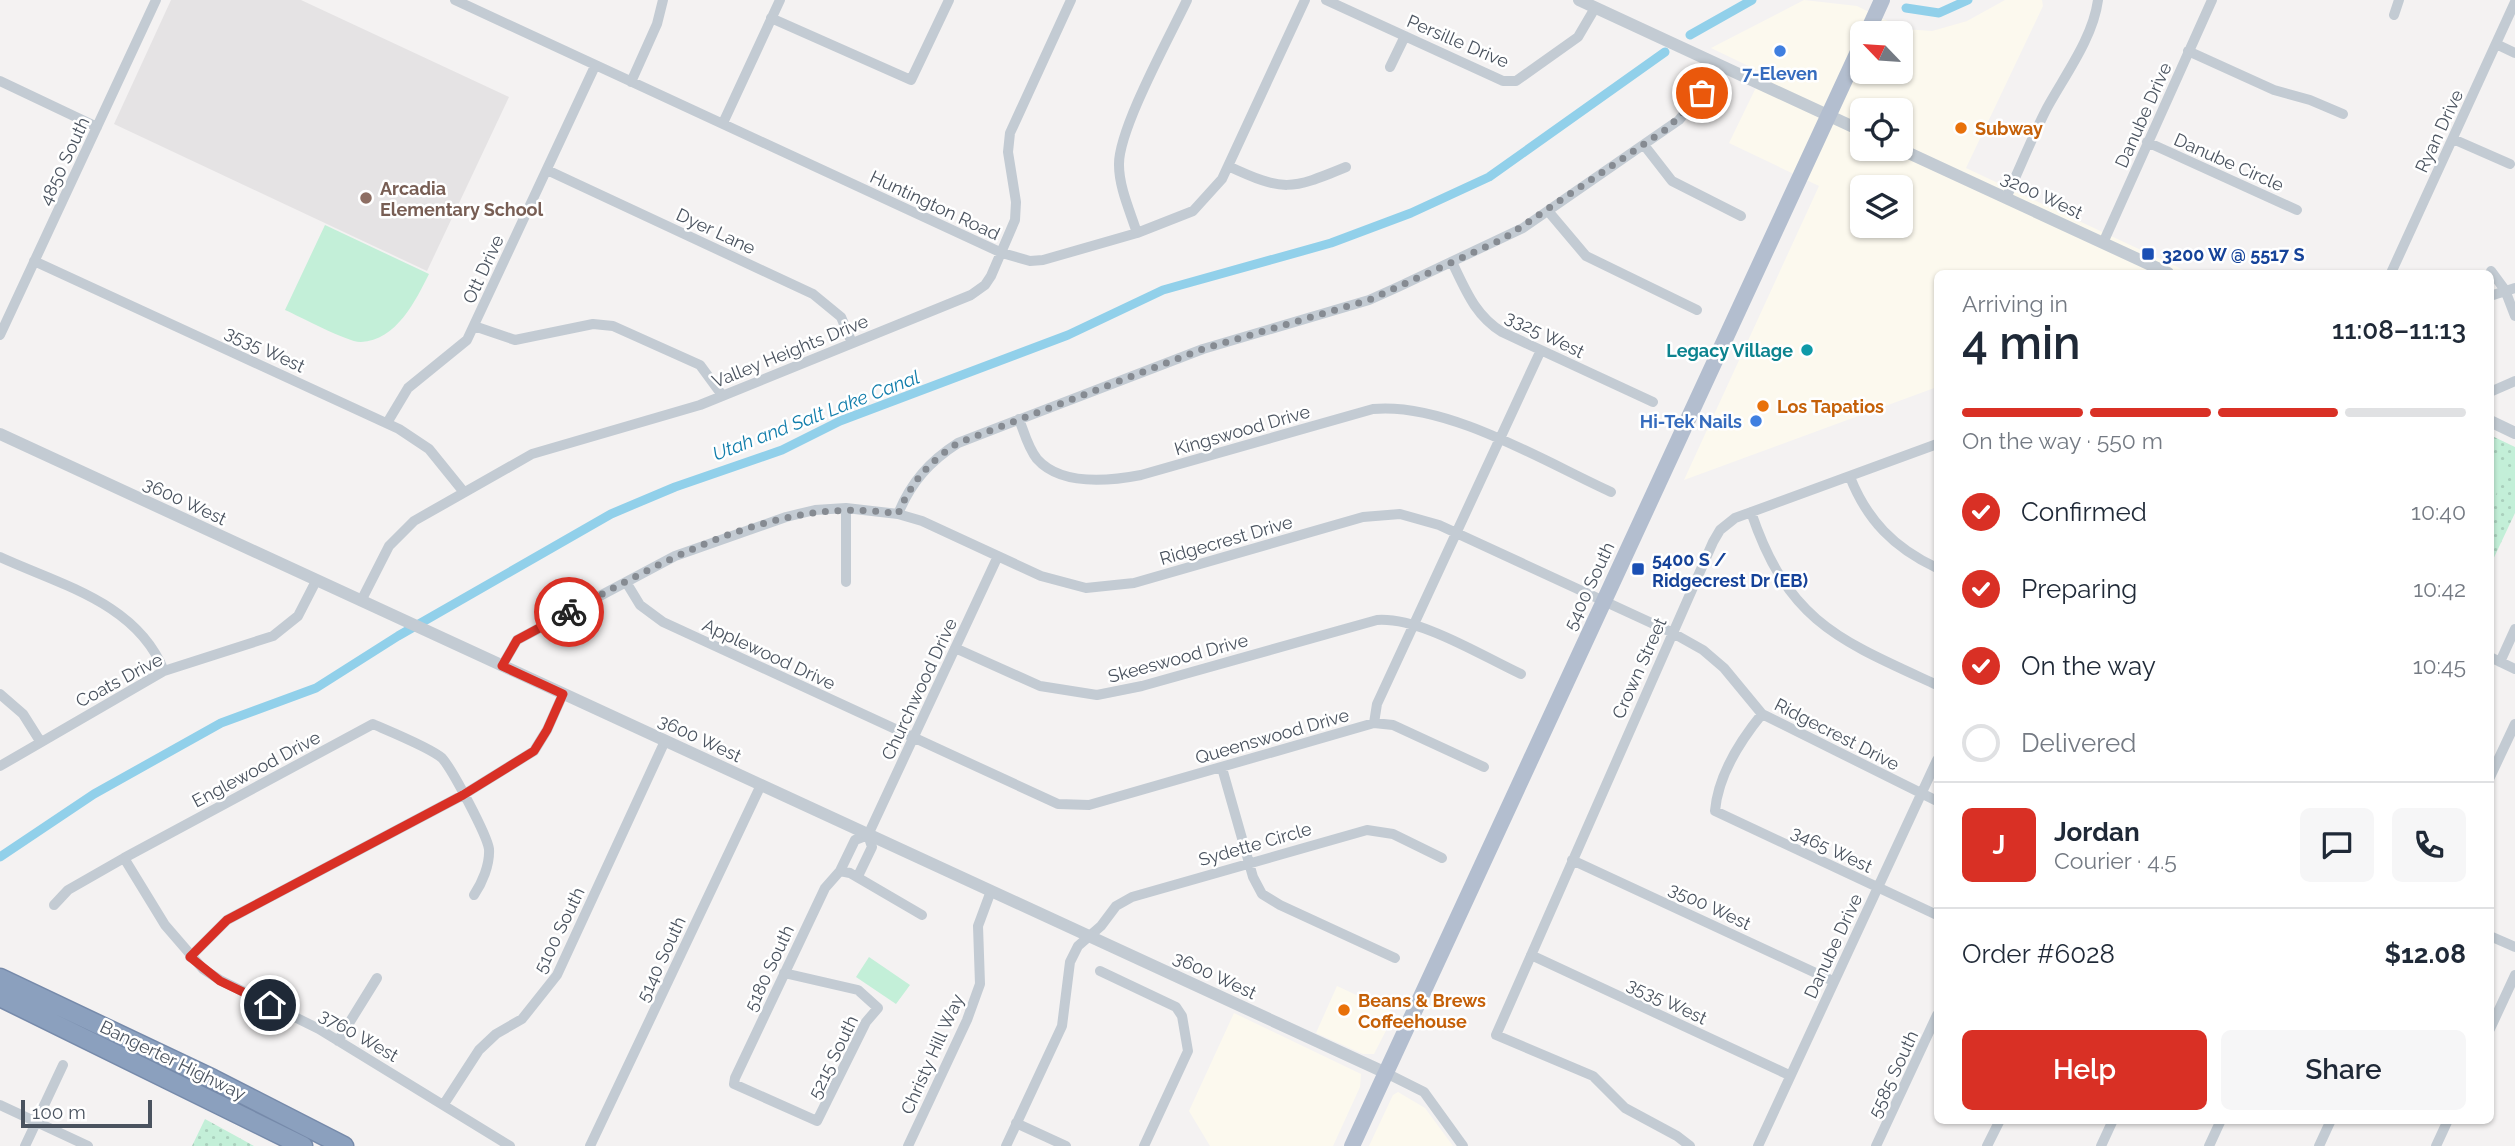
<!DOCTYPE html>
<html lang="en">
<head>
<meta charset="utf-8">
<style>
	:root { --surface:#fff; --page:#f6f6f7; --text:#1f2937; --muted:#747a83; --line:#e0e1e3; --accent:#d93025 }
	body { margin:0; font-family:Raleway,sans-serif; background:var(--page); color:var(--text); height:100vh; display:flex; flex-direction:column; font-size:26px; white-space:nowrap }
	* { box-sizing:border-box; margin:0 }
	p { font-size:23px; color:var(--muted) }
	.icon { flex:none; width:38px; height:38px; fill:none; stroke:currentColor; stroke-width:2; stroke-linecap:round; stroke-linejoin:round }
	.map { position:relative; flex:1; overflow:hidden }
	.panel { position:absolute; left:1934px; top:270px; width:560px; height:854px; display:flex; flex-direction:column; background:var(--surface); border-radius:10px; box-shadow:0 2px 5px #0004 }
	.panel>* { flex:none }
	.needle { width:46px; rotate:295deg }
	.buttons { position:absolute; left:1850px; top:21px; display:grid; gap:14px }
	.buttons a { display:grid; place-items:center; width:63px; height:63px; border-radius:10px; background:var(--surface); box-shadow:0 2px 5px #0004; font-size:35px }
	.scale { position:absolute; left:21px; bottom:18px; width:131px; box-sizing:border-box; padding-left:7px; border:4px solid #4a535f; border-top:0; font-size:19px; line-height:24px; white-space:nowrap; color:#4a535f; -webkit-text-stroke:5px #fff; paint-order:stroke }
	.pin { position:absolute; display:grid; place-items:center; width:60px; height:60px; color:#fff; margin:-30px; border:4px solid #fff; border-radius:50%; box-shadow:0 2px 7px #0007 }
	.courier { position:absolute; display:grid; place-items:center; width:70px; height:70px; margin:-35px; border:5px solid #d93025; border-radius:50%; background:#fff; color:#222; box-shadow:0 2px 9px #0007 }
	.overview em { font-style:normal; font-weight:600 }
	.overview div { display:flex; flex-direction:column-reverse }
	.overview { display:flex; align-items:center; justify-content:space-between; height:119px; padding:0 28px }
	h1 { font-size:46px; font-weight:600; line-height:52px }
	.bar { display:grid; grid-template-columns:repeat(4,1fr); gap:10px 7px; align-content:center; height:84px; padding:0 28px }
	.bar i { height:9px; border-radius:5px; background:var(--line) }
	.bar .selected { background:var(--accent) }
	.bar p { grid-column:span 4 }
	.line { display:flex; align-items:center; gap:18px; padding:0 28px; border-top:2px solid var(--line) }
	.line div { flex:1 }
	.round { display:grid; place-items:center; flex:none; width:74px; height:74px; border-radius:10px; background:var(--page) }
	ol { padding:0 28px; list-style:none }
	li { display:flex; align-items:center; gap:21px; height:77px }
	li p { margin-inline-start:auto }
	li .icon { padding:7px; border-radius:50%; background:var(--accent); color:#fff; stroke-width:4 }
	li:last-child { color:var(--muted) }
	li i { width:38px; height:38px; border:4px solid var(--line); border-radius:50% }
	.button { display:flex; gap:14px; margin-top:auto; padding:14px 28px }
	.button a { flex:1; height:80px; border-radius:10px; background:var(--accent); color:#fff; font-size:28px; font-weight:600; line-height:80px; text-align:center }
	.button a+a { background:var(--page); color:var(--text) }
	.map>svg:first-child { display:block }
	.commercial { fill:#fcf9ee; fill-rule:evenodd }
	.education { fill:#e5e3e4 }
	.grass { fill:url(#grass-dots) }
	.garden { fill:#c3efd8 }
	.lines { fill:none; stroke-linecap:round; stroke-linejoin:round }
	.canal { stroke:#91d0ea; stroke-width:9 }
	.motorway-casing { stroke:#768aaa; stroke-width:21 }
	.minor { stroke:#c3cbd3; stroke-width:10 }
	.tertiary { stroke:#c3cbd3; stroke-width:12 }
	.primary { stroke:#b3becf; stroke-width:16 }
	.motorway { stroke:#8ba0be; stroke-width:18 }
	.done { stroke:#868b92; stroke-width:7; stroke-dasharray:0 12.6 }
	.route { stroke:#d93025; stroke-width:9 }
	.shop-dot { fill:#3f7fe0; stroke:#fff; stroke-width:2.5 }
	.food-dot { fill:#e8710a; stroke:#fff; stroke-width:2.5 }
	.education-dot { fill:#8d6e63; stroke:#fff; stroke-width:2.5 }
	.transit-dot { fill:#1a4fb4; stroke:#fff; stroke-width:2.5 }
	.culture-dot { fill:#0f9aa8; stroke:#fff; stroke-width:2.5 }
	.labels { text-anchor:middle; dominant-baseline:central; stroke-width:5; stroke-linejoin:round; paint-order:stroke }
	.street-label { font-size:18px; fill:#4a535f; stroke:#fff }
	.shop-label { font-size:18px; font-weight:bold; fill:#366cbe; stroke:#fff }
	.food-label { font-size:18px; font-weight:bold; fill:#c56008; stroke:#fff; text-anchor:start }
	.education-label { font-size:18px; font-weight:bold; fill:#785e54; stroke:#fff; text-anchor:start }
	.transit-label { font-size:18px; font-weight:bold; fill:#164399; stroke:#fff; text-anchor:start }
	.culture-label { font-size:18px; font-weight:bold; fill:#0d838f; stroke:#fff; text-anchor:end }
	.water-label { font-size:19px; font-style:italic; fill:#117dab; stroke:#fff }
</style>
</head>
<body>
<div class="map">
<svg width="2515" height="1146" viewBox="0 0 2515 1146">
	<defs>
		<pattern id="grass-dots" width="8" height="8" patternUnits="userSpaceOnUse" patternTransform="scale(1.75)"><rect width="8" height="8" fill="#c3efd8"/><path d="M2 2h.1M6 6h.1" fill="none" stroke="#a9cfbc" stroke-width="1.8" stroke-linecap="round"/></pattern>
	</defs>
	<rect width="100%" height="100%" fill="#f4f2f2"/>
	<path class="commercial" d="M1804,0L1857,6L1904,29L1932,31L1967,21L2005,0H2042L2043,6L1966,168L2190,273H1937V387L1684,480L1819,186L1729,143L1763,73L1711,48ZM1862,33H1900V72H1862ZM1862,110H1900V149H1862ZM1862,187H1900V226H1862Z
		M1337,986L1395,1013L1374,1054H1363L1316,1033Z
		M1234,1013L1361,1074L1360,1087L1333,1146H1210L1189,1111Z
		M1398,1092L1425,1108L1453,1146H1369L1393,1095Z"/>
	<path class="education" d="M171,0H301L509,97L427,271L114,124Z"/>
	<path class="grass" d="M2490,435L2515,447V513L2490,566Z
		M205,1119L254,1146H192Z"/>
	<path class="garden" d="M325,225L429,274C416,300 396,341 361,342C349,343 299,316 285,310Z
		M2490,459L2509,467L2490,507Z
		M869,957L910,985L896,1004L856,977Z"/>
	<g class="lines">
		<path class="canal" d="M1906,8L1939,13L1968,0
			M1690,35L1752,0
			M0,857L94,794L221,723L316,688L398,636L611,514L675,487L782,450L840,421L1068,335L1163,290L1331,243L1411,213L1489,177L1665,52"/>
		<defs>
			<path id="motorway" d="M0,978L213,1079L344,1146
				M0,997L303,1146"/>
		</defs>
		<use href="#motorway" class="motorway-casing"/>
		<path class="minor" d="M455,0L1002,253L1030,261L1043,260L1137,233L1193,211L1222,179L1305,0
			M1326,0L1503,81H1516L1578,37L1595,8
			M2394,15L2399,0
			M771,18L911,80L949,0
			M2496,44L2515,53
			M2188,51L2274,90L2310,100L2343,114
			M1390,67L1405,36
			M0,81L97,127
			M631,82L657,24L663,0
			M723,123L780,0
			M2453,139L2510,164
			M2147,142L2297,210
			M1644,145L1672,181L1741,216
			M1228,166C1284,192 1290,190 1346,167
			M547,170L813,294L841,317L852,343
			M2006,198C2020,168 2032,137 2047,108C2065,75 2093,38 2098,0
			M1548,211L1586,256L1697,310
			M1137,233C1130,211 1119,187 1119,165C1118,130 1170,36 1187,0
			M2103,243L2212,0
			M34,261L399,429L429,449L463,491
			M1452,262C1466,291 1475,315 1502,332L1653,402
			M2491,271L2505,290L2515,316
			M2391,273L2515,2
			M2490,296L2515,288
			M474,326L515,340L593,324L613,326L700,365L722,395
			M0,335L156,0
			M2490,392L2515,381
			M1019,419C1024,432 1028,448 1037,459C1061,486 1110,481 1141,475L1373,409C1447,402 1543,461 1611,492
			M387,423L408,388L467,340L595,66
			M1850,477C1867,520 1894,548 1937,568
			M1751,512C1788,622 1839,640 1937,685
			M898,514C911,482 930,461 958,443L1203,349L1369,300L1398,287L1523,228L1679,120L1701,93L1717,64
			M0,557C61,585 137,603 164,671
			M626,582L640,605L663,622L1058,804L1089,805L1374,723L1393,725L1484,767
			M846,582V508
			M361,601L389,546L414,521L532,454L700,405L971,295L985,285L991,276L1015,220L1016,202L1008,152L1010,133L1071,0
			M955,648L1040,686L1097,695L1142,686L1377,620C1420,617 1480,655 1521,674
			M2490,657L2515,669
			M2500,662L2515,629
			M502,666L517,640L675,556L786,517L815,510L846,508L898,514L922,521L1041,576L1086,588L1134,583L1363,517L1400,514L1439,525L1671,632L1703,650L1724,668L1762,714L1937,801
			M0,694L23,714L40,741
			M1762,714C1740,741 1718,776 1715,811L1937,915
			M1374,723L1377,704L1541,350
			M0,766L164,671L273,636L298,616L316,581
			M1222,768L1253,877L1262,894L1280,905L1395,958
			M2490,777L2515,724
			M868,835L998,556
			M124,858L165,925L203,969L220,980L319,1029L510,1146
			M1572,860L1833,981
			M840,871L855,840L868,835
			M858,876L872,847L868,835
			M54,905L68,890L124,858L373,724C389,731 431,748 442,758C452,769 487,835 489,849C490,865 482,883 474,895
			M2490,936L2515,947
			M1531,955L1789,1075
			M190,957L227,920L463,795L534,751L547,730L563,694
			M1100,971L1176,1007L1182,1016L1188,1051L1144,1146
			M784,973L858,990L878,1008L866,1022L817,1121L734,1084L735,1078L825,888L840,871L850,873L922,915
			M2490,1029L2515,975
			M338,1041L377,978
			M1386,1073L1424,1092L1463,1146
			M444,1104L479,1050L496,1034L522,1019L557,975L665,741
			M0,1105L88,1146
			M1016,1123L1066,1146
			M25,1146L63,1065
			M590,1146L761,785
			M908,1146L967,1020L980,984L978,926L991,891
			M1006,1146L1062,1026L1070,962L1078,946L1101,926L1116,906L1132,897L1367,830L1393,834L1442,858
			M1690,1146L1677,1136L1625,1108L1593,1076L1496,1035L1713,542L1720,530L1735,518L1937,444
			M1758,1146L1937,760
			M1876,1146L1937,1015
			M1987,1146L2000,1120
			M2101,1146L2113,1120
			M2209,1146L2221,1120
			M2319,1146L2331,1120
			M2436,1146L2448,1120"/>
		<path class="tertiary" d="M1579,0L1862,131
			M1900,149L2168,273
			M2490,421L2515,433
			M0,434L1386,1073"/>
		<path class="primary" d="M1867,33L1882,0
			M1352,1146L1862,43"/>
		<use href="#motorway" class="motorway"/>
	</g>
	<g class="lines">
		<path class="done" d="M569,612C669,558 781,494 898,514C911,482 930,461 958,443L1203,349L1369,300L1503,239L1668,128L1702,93"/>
		<path class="route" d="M270,1005L220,981L190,957L227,920L463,795L534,751L547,730L563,694L502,666L517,640L569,612"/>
	</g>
	<g class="shop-dot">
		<circle cx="1780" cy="51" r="7"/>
		<circle cx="1756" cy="421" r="7"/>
	</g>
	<g class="food-dot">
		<circle cx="1961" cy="128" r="7"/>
		<circle cx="1763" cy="406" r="7"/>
		<circle cx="1344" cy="1010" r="7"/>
	</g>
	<circle class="education-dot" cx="366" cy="198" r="7"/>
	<g class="transit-dot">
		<rect x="2141" y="247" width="14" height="14" rx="3.5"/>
		<rect x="1631" y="562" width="14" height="14" rx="3.5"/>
	</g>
	<circle class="culture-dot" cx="1807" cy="350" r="7"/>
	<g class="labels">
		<g class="street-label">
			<text transform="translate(1458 41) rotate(23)">Persille Drive</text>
			<text transform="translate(2143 115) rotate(-66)">Danube Drive</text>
			<text transform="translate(2439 131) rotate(-65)">Ryan Drive</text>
			<text transform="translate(64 161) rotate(-65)">4850 South</text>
			<text transform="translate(2229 162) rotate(24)">Danube Circle</text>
			<text transform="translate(2042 195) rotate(25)">3200 West</text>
			<text transform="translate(935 205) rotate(25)">Huntington Road</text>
			<text transform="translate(716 231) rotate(25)">Dyer Lane</text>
			<text transform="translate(483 269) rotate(-65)">Ott Drive</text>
			<text transform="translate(1545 334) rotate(26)">3325 West</text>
			<text transform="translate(265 349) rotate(25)">3535 West</text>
			<text transform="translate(790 351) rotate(-22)">Valley Heights Drive</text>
			<text transform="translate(1242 430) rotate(-16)">Kingswood Drive</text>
			<text transform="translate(185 501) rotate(25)">3600 West</text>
			<text transform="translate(1226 540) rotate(-16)">Ridgecrest Drive</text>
			<text transform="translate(1589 586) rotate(-65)">5400 South</text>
			<text transform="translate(769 654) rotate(25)">Applewood Drive</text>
			<text transform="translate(1178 658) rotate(-15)">Skeeswood Drive</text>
			<text transform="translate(1639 668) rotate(-66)">Crown Street</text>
			<text transform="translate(119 680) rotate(-28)">Coats Drive</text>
			<text transform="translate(919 689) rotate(-65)">Churchwood Drive</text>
			<text transform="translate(1837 734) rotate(27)">Ridgecrest Drive</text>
			<text transform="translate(1272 736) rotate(-16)">Queenswood Drive</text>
			<text transform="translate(700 738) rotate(25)">3600 West</text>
			<text transform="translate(256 769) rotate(-28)">Englewood Drive</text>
			<text transform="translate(1255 844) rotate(-16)">Sydette Circle</text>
			<text transform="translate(1832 849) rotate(25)">3465 West</text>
			<text transform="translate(1710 906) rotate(25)">3500 West</text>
			<text transform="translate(559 930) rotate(-64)">5100 South</text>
			<text transform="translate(1833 946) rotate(-65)">Danube Drive</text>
			<text transform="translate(661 959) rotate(-65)">5140 South</text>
			<text transform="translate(769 968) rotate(-65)">5180 South</text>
			<text transform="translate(1215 975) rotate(25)">3600 West</text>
			<text transform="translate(1667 1001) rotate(25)">3535 West</text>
			<text transform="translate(359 1035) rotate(30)">3760 West</text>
			<text transform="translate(932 1054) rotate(-66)">Christy Hill Way</text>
			<text transform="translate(833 1057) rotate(-64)">5215 South</text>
			<text transform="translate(173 1060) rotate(26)">Bangerter Highway</text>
			<text transform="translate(1893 1074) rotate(-65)">5585 South</text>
		</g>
		<g class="shop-label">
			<text x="1780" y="73">7-Eleven</text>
			<text x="1742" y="421" text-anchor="end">Hi-Tek Nails</text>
		</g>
		<g class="food-label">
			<text x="1975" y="128">Subway</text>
			<text x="1777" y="406">Los Tapatios</text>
			<text x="1358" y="1000">Beans &amp; Brews<tspan x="1358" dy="21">Coffeehouse</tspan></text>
		</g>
		<g class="education-label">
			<text x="380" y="188">Arcadia<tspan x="380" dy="21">Elementary School</tspan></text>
		</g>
		<g class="transit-label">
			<text x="2162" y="254">3200 W @ 5517 S</text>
			<text x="1652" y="559">5400 S /<tspan x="1652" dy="21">Ridgecrest Dr (EB)</tspan></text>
		</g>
		<g class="culture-label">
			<text x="1793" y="350">Legacy Village</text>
		</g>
		<g class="water-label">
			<text transform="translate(816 415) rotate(-21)">Utah and Salt Lake Canal</text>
		</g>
	</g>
</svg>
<div class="buttons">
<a><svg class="needle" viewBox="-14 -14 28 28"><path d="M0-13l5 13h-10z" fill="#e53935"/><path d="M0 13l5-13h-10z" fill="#747a83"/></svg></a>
<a><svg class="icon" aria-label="locate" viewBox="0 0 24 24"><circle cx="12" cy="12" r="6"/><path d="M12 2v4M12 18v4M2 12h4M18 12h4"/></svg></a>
<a><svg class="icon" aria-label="layers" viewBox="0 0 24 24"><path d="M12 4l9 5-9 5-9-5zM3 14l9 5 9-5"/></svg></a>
</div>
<div class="scale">100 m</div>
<div class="pin" style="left:1702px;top:93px;background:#ea580c"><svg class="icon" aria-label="bag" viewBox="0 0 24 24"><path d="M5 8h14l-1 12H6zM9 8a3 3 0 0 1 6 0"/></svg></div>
<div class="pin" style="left:270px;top:1005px;background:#1f2937"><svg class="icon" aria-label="home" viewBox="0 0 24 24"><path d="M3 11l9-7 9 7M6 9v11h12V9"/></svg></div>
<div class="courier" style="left:569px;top:612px"><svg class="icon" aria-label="bike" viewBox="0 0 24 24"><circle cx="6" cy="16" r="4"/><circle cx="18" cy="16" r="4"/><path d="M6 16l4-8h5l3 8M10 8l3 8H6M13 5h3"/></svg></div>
<section class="panel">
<div class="overview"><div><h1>4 min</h1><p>Arriving in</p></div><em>11:08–11:13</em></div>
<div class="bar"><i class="selected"></i><i class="selected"></i><i class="selected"></i><i></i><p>On the way · 550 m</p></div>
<ol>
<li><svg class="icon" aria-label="check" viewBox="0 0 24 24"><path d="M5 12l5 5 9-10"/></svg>Confirmed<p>10:40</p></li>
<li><svg class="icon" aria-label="check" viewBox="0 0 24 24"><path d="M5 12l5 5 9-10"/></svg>Preparing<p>10:42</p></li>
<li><svg class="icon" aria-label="check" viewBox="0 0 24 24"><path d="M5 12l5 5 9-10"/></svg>On the way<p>10:45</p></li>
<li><i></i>Delivered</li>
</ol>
<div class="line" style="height:126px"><b class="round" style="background:var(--accent);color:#fff">J</b><div><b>Jordan</b><p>Courier · 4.5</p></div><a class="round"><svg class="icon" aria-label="chat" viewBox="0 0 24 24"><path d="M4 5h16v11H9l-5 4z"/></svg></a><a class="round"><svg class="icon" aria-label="phone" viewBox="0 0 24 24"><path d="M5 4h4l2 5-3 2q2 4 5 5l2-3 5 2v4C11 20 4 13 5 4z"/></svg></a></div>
<div class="line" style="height:91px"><div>Order #6028</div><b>$12.08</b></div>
<div class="button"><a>Help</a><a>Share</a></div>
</section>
</div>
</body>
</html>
